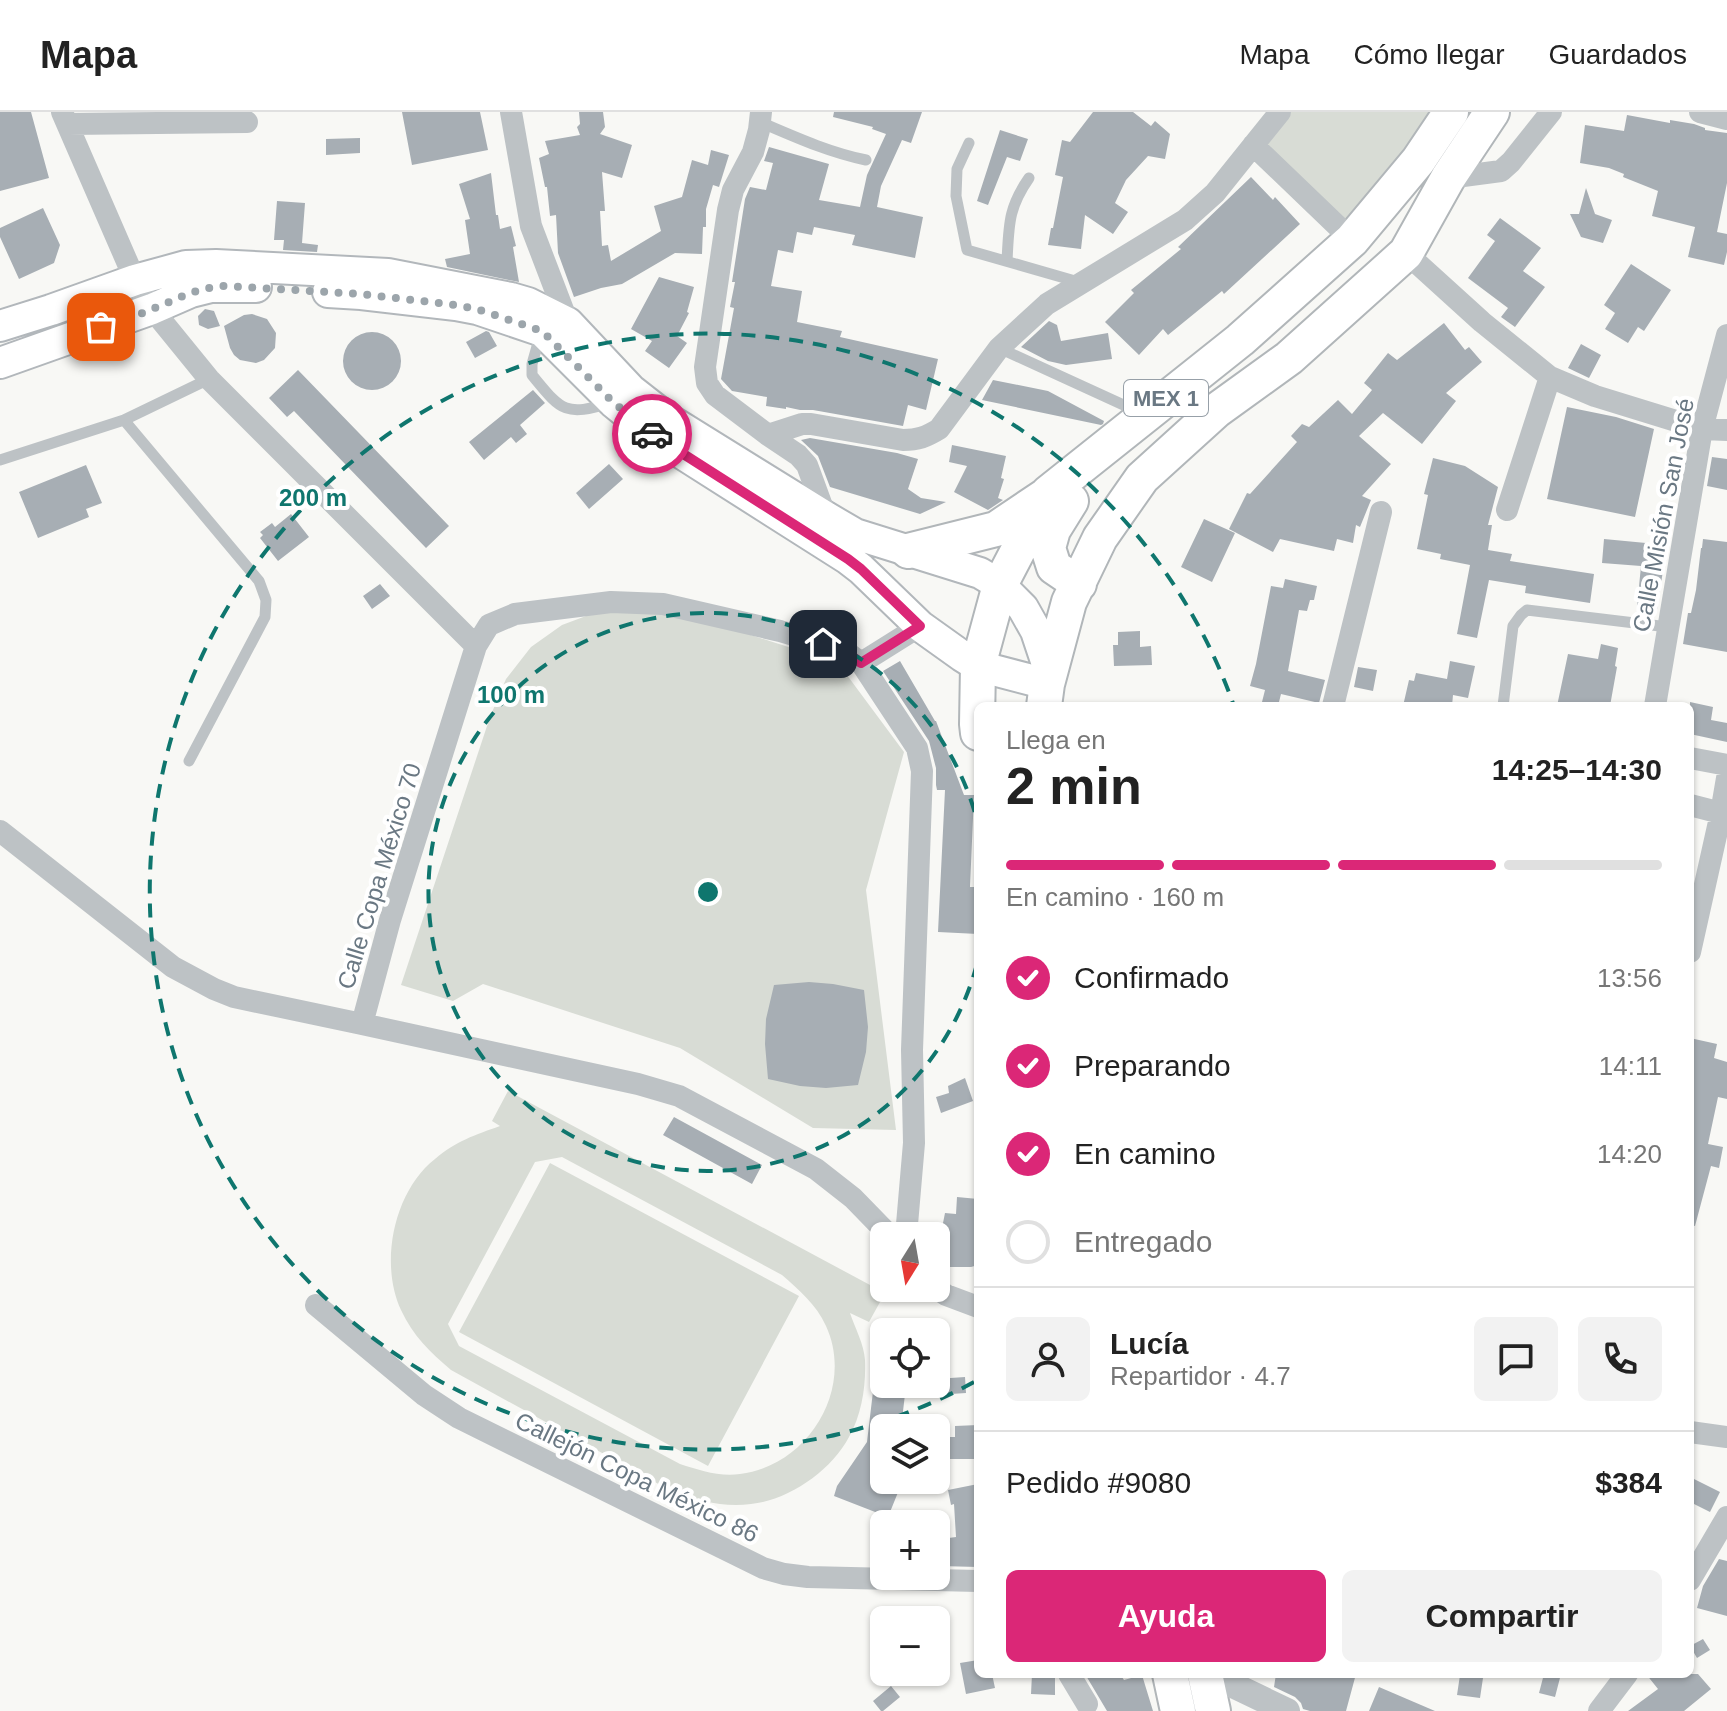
<!DOCTYPE html>
<html lang="es">
<head>
<meta charset="utf-8">
<style>
	:root { --surface:#fff; --page:#f2f2f2; --text:#222; --muted:#767676; --line:#e0e0e0; --accent:#db2777 }
	body { margin:0; font-family:Arial,sans-serif; background:var(--page); color:var(--text); height:100vh; display:flex; flex-direction:column; font-size:30px; white-space:nowrap }
	* { box-sizing:border-box; margin:0 }
	p { font-size:26px; color:var(--muted) }
	.icon { flex:none; width:44px; height:44px; fill:none; stroke:currentColor; stroke-width:2; stroke-linecap:round; stroke-linejoin:round }
	.map { position:relative; flex:1; overflow:hidden }
	.drawer { position:absolute; left:974px; top:590px; width:720px; height:976px; display:flex; flex-direction:column; background:var(--surface); border-radius:12px; box-shadow:0 2px 6px #0004 }
	.drawer>* { flex:none }
	.needle { width:52px; rotate:191deg }
	.controls { position:absolute; left:870px; top:1110px; display:grid; gap:16px }
	.controls a { display:grid; place-items:center; width:80px; height:80px; border-radius:12px; background:var(--surface); box-shadow:0 2px 6px #0004; font-size:40px }
	.pin { position:absolute; display:grid; place-items:center; width:68px; height:68px; color:#fff; margin:-34px; border-radius:16px; box-shadow:0 4px 12px #0006 }
	.courier { position:absolute; display:grid; place-items:center; width:80px; height:80px; margin:-40px; border:6px solid #db2777; border-radius:50%; background:#fff; color:#222; box-shadow:0 2px 10px #0007 }
	.head em { font-style:normal; font-weight:800 }
	.head div { display:flex; flex-direction:column-reverse }
	.head { display:flex; align-items:center; justify-content:space-between; height:136px; padding:0 32px }
	h1 { font-size:52px; font-weight:800; line-height:60px }
	.bar { display:grid; grid-template-columns:repeat(4,1fr); gap:12px 8px; align-content:center; height:96px; padding:0 32px }
	.bar i { height:10px; border-radius:6px; background:var(--line) }
	.bar .selected { background:var(--accent) }
	.bar p { grid-column:span 4 }
	.line { display:flex; align-items:center; gap:20px; padding:0 32px; border-top:2px solid var(--line) }
	.line div { flex:1 }
	.round { display:grid; place-items:center; flex:none; width:84px; height:84px; border-radius:12px; background:var(--page) }
	ol { padding:0 32px; list-style:none }
	li { display:flex; align-items:center; gap:24px; height:88px }
	li p { margin-inline-start:auto }
	li .icon { padding:8px; border-radius:50%; background:var(--accent); color:#fff; stroke-width:4 }
	li:last-child { color:var(--muted) }
	li i { width:44px; height:44px; border:4px solid var(--line); border-radius:50% }
	.cta { display:flex; gap:16px; margin-top:auto; padding:16px 32px }
	.cta a { flex:1; height:92px; border-radius:12px; background:var(--accent); color:#fff; font-size:32px; font-weight:800; line-height:92px; text-align:center }
	.cta a+a { background:var(--page); color:var(--text) }
	header { display:flex; align-items:center; gap:48px; box-sizing:border-box; height:112px; padding:0 40px; background:var(--surface); border-bottom:2px solid var(--line) }
	header strong { font-size:38px }
	nav { display:flex; gap:44px; margin-inline-start:auto; font-size:28px }
	.map>svg:first-child { display:block }
	.green { fill:#d8dcd5; fill-rule:evenodd }
	.building { fill:#a7aeb4 }
	.lines { fill:none; stroke-linecap:round; stroke-linejoin:round }
	.secondary-casing { stroke:#b2b7bb; stroke-width:34 }
	.primary-casing { stroke:#b1b6b9; stroke-width:38 }
	.service { stroke:#bdc2c5; stroke-width:11 }
	.minor { stroke:#bdc2c5; stroke-width:22 }
	.tertiary { stroke:#bdc2c5; stroke-width:26 }
	.secondary { stroke:#fff; stroke-width:30 }
	.primary { stroke:#fff; stroke-width:34 }
	.done { stroke:#9ca5ab; stroke-width:8; stroke-dasharray:0 14.4 }
	.route { stroke:#db2777; stroke-width:10 }
	.ring { fill:none; stroke:#0f766e; stroke-width:4; stroke-dasharray:14 10 }
	.labels { text-anchor:middle; dominant-baseline:central; stroke-width:8; stroke-linejoin:round; paint-order:stroke }
	.shield { fill:#fff; stroke:#97a0a8; stroke-width:2 }
	.shield-label { font-size:22px; font-weight:bold; fill:#6a7883 }
	.street-label { font-size:24px; fill:#6a7883; stroke:#fff }
	.centre { fill:#0f766e; stroke:#fff; stroke-width:4 }
	.ring-label { font-size:24px; text-anchor:middle; font-weight:bold; fill:#0f766e; stroke:#fff; stroke-width:8; stroke-linejoin:round; paint-order:stroke }
</style>
</head>
<body>
<header>
<strong>Mapa</strong>
<nav><a>Mapa</a><a>Cómo llegar</a><a>Guardados</a></nav>
</header>
<div class="map">
<svg width="1727" height="1599" viewBox="0 0 1727 1599">
	<rect width="100%" height="100%" fill="#f8f8f5"/>
	<path class="green" d="M1291,0H1439L1353,122L1263,32Z
		M635,497L704,508L838,551L904,640L866,778L896,1018L813,1016L680,936L483,872L453,889L401,873L490,605L506,567L531,535L562,513L594,501Z
		M508,979L885,1181L869,1210L850,1201C855,1216 864,1232 865,1248C866,1274 862,1302 849,1325C831,1359 789,1388 751,1392C723,1396 699,1388 673,1380L451,1258C430,1240 413,1224 401,1198C379,1151 394,1079 435,1047C456,1029 475,1023 500,1014L492,1009ZM562,1045L782,1163C799,1178 816,1192 826,1214C855,1277 808,1354 740,1362C719,1365 699,1358 680,1352L459,1234L448,1212L535,1050Z
		M550,1051L799,1184L708,1354L459,1220Z"/>
	<path class="building" d="M0,0H31L49,66L0,79Z
		M402,0H480L488,38L412,53Z
		M579,0H603L605,15L600,22L632,33L622,66L602,60L605,99H600L602,134L608,133L611,149L661,119L654,94L682,85L692,48L708,53L711,38L729,43L719,75L713,73L706,97V115H703L702,142L675,141L622,172L601,176L574,185L558,141L556,103L550,104L547,75H545L539,46L549,42L545,29L580,23L577,15L580,12Z
		M834,0H922L911,31L902,28L881,74L877,95L923,105L915,146L852,133L855,123L814,115L812,123L797,120L793,141L778,138L771,174L802,179L797,210L842,219L840,225L938,247L926,298L908,293L903,314L813,298H800L786,295V297L766,294L767,285L732,279L721,267L734,196L730,195L735,170H732L745,87L750,75L766,78L773,51L764,49L769,35L829,52L819,88L860,95L867,63L886,22L872,17L873,15L833,5Z
		M1093,0H1133L1151,14L1155,9L1170,22L1165,47L1148,44L1126,68L1115,91L1128,100L1113,122L1085,103L1081,137L1048,133L1051,116H1053L1063,65L1055,63L1062,28L1070,30Z
		M1627,3L1670,11V8L1694,12L1705,16V18L1727,21V71L1717,120L1727,122V140L1724,153L1688,145L1695,115L1652,104L1658,79L1623,65L1624,62L1609,56L1580,51L1585,13L1624,19Z
		M1000,18L1028,27L1020,49L1007,45L988,93L977,89Z
		M360,26V41L326,43V27Z
		M491,61L496,103H498L500,117L511,114L516,134L513,135L519,170L447,155L445,147L470,142L465,108L470,107L459,72Z
		M1251,65L1273,88L1275,85L1300,112L1224,182L1222,179L1168,223L1163,217L1139,243L1105,210L1134,181L1131,178L1181,137L1178,135Z
		M1586,76L1595,102L1612,108L1603,131L1581,125L1570,102H1579Z
		M277,89L305,91L302,131L318,133L317,140L283,138L284,128H274Z
		M43,96L60,133L54,151L19,167L0,125V116Z
		M1500,106L1541,136L1523,159L1545,175L1515,215L1501,205L1508,196L1468,166L1495,129L1487,123Z
		M1631,152L1671,178L1644,219L1638,215L1628,231L1605,217L1615,201L1604,193Z
		M659,165L694,175L687,200L689,201L677,224L687,231L669,256L645,239L652,229L631,217Z
		M205,197L214,199L220,214L208,217L199,213L198,204Z
		M252,202L267,207L276,221L275,236L264,248L256,251L240,248L234,243L230,236L224,214L244,203Z
		M1049,209L1057,213L1061,229L1108,221L1112,247L1066,253L1048,249L1021,235Z
		M1444,211L1465,238L1469,235L1482,250L1446,281L1456,289L1422,332L1383,301L1359,324L1391,352L1362,384L1371,388L1360,415L1356,413L1353,431L1337,427L1334,439L1280,427L1273,440L1229,417L1247,381L1250,382L1297,330L1291,324L1302,312L1309,315L1338,288L1352,302L1372,278L1364,271L1388,241L1397,248Z
		M486,219L489,220L497,234L475,246L466,230Z
		M343 249a29 29 0 1 1 58 0a29 29 0 1 1-58 0Z
		M1581,232L1601,243L1589,266L1568,256Z
		M298,258L449,414L426,436L294,299L287,305L269,286Z
		M993,268L1048,279L1104,309L1103,312L1101,313L982,288Z
		M533,278L545,291L520,313L527,322L516,331L511,325L484,348L469,330Z
		M1567,295L1616,305L1654,317L1635,405L1547,387Z
		M810,326L897,341L918,347L908,377L921,386L946,390L920,402L830,375L818,344L801,328Z
		M952,333L1006,344L1001,366L1004,367L998,386L1003,388L988,398L954,380L967,354L949,350Z
		M1712,345L1727,347V378L1707,374Z
		M1433,346L1465,354L1498,375L1488,413H1492L1488,438L1512,442L1510,449L1594,462L1590,491L1525,481L1526,474L1489,468L1477,526L1457,522L1470,453L1440,447L1441,442L1417,437L1428,383L1424,382Z
		M609,352L623,367L589,397L576,381Z
		M86,353L102,391L86,397L89,405L38,426L19,380Z
		M291,402L309,425L278,449L260,426L263,423L260,420L272,411L275,415Z
		M1204,407L1235,421L1212,470L1181,455Z
		M1604,427L1667,433L1657,497L1637,495L1641,454L1602,451Z
		M1703,427L1727,430V540L1683,532L1688,501H1691L1696,478L1701,436H1702Z
		M1285,467L1317,474L1314,488H1310L1307,499L1299,498L1288,559L1325,568L1319,591L1281,582L1278,594H1261L1265,578L1250,574L1256,552L1271,474L1283,476Z
		M380,472L390,484L372,497L363,484Z
		M1140,519V535L1151,534L1152,553L1114,554L1113,533H1118V520Z
		M1601,532L1618,536L1615,554L1617,555L1610,594H1557L1568,542L1598,547Z
		M900,549L935,609H936L964,683H974L970,775H978V822L938,820L945,678H937L936,673V656L929,629L883,559Z
		M1450,549L1475,554L1468,586L1453,583L1452,594H1403L1409,568L1414,569L1416,561L1447,567Z
		M1358,555L1377,558L1373,579L1354,575Z
		M1690,590L1713,595L1711,608L1727,611V630L1690,622Z
		M809,870L833,872L864,878L868,915L866,940L858,973L826,976L800,974L768,967L765,932L766,907L774,873Z
		M1690,926L1717,932L1714,946L1727,950V987L1718,985L1708,1032L1723,1035L1719,1056L1711,1054L1695,1114L1690,1113Z
		M965,966L973,989L941,1001L936,985L949,981L948,974Z
		M674,1005L762,1053L752,1072L663,1023Z
		M957,1085L978,1087V1153L971,1155H945V1116H942L945,1101L956,1102Z
		M965,1265L966,1281L936,1283V1267Z
		M874,1271L906,1274L901,1316H884V1368H903L888,1405L834,1384L837,1374L867,1330Z
		M978,1313V1347H948V1325H955V1314Z
		M1690,1365L1720,1380L1710,1400L1690,1390Z
		M978,1372V1455L939,1454L937,1433L940,1432L941,1427L956,1425L954,1392L951,1393L948,1378Z
		M1719,1447L1727,1449V1504L1697,1496L1703,1474Z
		M1703,1527L1710,1538L1697,1546L1690,1534Z
		M978,1548V1562H992L995,1576L966,1582L960,1551Z
		M1032,1562H1055V1583L1031,1582Z
		M1085,1562H1120L1124,1568L1142,1563L1153,1599H1107Z
		M1276,1562H1356L1346,1599H1310L1303,1597L1301,1591L1295,1585L1274,1575Z
		M1544,1562H1561L1555,1585L1539,1581Z
		M1646,1562H1698L1711,1577L1684,1599H1628L1658,1577Z
		M1460,1563L1483,1566L1480,1586L1457,1583Z
		M891,1574L900,1585L883,1599H881L873,1589Z
		M1379,1575L1435,1599H1369Z"/>
	<g class="lines">
		<defs>
			<path id="secondary" d="M328,180L361,182L456,193L477,197L542,219L613,290L656,325L848,447L861,457L920,514L962,544L978,554L1047,572
				M0,214L51,198L135,168L186,154L216,153L388,162L511,186L528,191L568,211L631,278L668,307L826,405L855,422L980,461L1000,473L1023,496L1036,519L1050,561
				M0,251L152,197L191,180L211,175H256"/>
			<path id="primary" d="M1071,389L1053,418L1048,436L1054,455L1079,472
				M908,439L996,417L1045,384
				M1044,594L1047,572L1069,490L1100,426L1142,366L1217,298L1289,246L1406,141L1448,66L1492,0
				M978,621L977,612L978,554L1000,473L1048,381L1240,228L1352,128L1418,49L1451,0
				M1170,1562L1178,1599
				M1205,1562L1213,1599"/>
		</defs>
		<use href="#secondary" class="secondary-casing"/>
		<use href="#primary" class="primary-casing"/>
		<path class="service" d="M760,10C795,25 828,40 866,48
			M969,31L957,57L956,84L967,138L1082,171
			M1007,149C1009,113 1008,96 1029,66
			M540,224L532,252V263C561,298 564,305 610,291
			M999,236L1141,301
			M124,308L259,469L266,488L265,505L189,649
			M0,348L124,308L209,267
			M1503,594L1513,514L1521,503L1527,498L1668,515"/>
		<path class="minor" d="M62,0L135,168L152,197L209,267L476,534
			M511,0L531,114L568,211
			M761,0L759,18L753,40L733,78L728,98L705,255L707,271L715,283L768,323L798,343L807,353L826,405
			M1700,0L1727,7
			M68,12L247,10
			M1253,33L1352,128
			M1448,66L1501,59L1511,50L1551,0
			M1406,141L1482,210L1550,265L1595,284L1702,317L1727,318
			M768,323L802,312H811L903,328C918,328 926,325 939,317L999,236L1047,192L1185,108L1215,81L1280,0
			M1507,398L1550,265
			M861,551L917,636L922,659L912,938L914,1031L906,1124
			M1333,594L1381,400
			M1655,594L1702,317L1727,223
			M1690,646L1727,653
			M1690,693L1721,701
			M0,719L173,855L214,877L234,885L362,912
			M1690,840L1721,701L1727,666
			M890,1124L853,1086L816,1057L679,984L638,972L362,912L390,808L476,534L489,513L515,502L611,490L663,492L780,519L844,538L861,551L920,514
			M936,1176L946,1183L978,1195
			M316,1193L424,1283L459,1306L763,1456L784,1462L808,1465L978,1469
			M1690,1320L1727,1325
			M1690,1468L1727,1405
			M1069,1562L1087,1592
			M1599,1599L1627,1562"/>
		<path class="tertiary" d="M1210,1562L1287,1599"/>
		<use href="#secondary" class="secondary"/>
		<use href="#primary" class="primary"/>
	</g>
	<g class="lines">
		<path class="done" d="M101,215C119,209 137,204 155,196C179,186 199,175 226,174L361,182L456,193L477,197L542,219L613,290L652,322"/>
		<path class="route" d="M652,322L848,447L861,457L920,514L861,551L844,538L823,532"/>
	</g>
	<g class="ring">
		<path d="M977 852A279 279 0 1 1 977 708"/>
		<path d="M974 1270A558 558 0 1 1 1234 594"/>
	</g>
	<g class="labels">
		<rect class="shield" x="1124" y="268" width="84" height="36" rx="6"/>
		<g class="shield-label">
			<text x="1166" y="286">MEX 1</text>
		</g>
		<g class="street-label">
			<text transform="translate(1663 403) rotate(-79)">Calle Misión San José</text>
			<text transform="translate(379 764) rotate(-73)">Calle Copa México 70</text>
			<text transform="translate(637 1365) rotate(26)">Callejón Copa México 86</text>
		</g>
	</g>
	<circle cx="708" cy="780" r="12" class="centre"/>
	<g class="ring-label">
		<text x="313" y="394">200 m</text>
		<text x="511" y="591">100 m</text>
	</g>
</svg>
<div class="controls">
<a><svg class="needle" viewBox="-14 -14 28 28"><path d="M0-13l5 13h-10z" fill="#e53935"/><path d="M0 13l5-13h-10z" fill="#767676"/></svg></a>
<a><svg class="icon" aria-label="locate" viewBox="0 0 24 24"><circle cx="12" cy="12" r="6"/><path d="M12 2v4M12 18v4M2 12h4M18 12h4"/></svg></a>
<a><svg class="icon" aria-label="layers" viewBox="0 0 24 24"><path d="M12 4l9 5-9 5-9-5zM3 14l9 5 9-5"/></svg></a>
<a>+</a>
<a>−</a>
</div>
<div class="pin" style="left:101px;top:215px;background:#ea580c"><svg class="icon" aria-label="bag" viewBox="0 0 24 24"><path d="M5 8h14l-1 12H6zM9 8a3 3 0 0 1 6 0"/></svg></div>
<div class="pin" style="left:823px;top:532px;background:#1f2937"><svg class="icon" aria-label="home" viewBox="0 0 24 24"><path d="M3 11l9-7 9 7M6 9v11h12V9"/></svg></div>
<div class="courier" style="left:652px;top:322px"><svg class="icon" aria-label="car" viewBox="0 0 24 24"><path d="M5 17H2v-5l4-1 3-4h7l3 4 3 1v5h-3M9 17h6M6 11h13"/><circle cx="7" cy="17" r="2"/><circle cx="17" cy="17" r="2"/></svg></div>
<section class="drawer">
<div class="head"><div><h1>2 min</h1><p>Llega en</p></div><em>14:25–14:30</em></div>
<div class="bar"><i class="selected"></i><i class="selected"></i><i class="selected"></i><i></i><p>En camino · 160 m</p></div>
<ol>
<li><svg class="icon" aria-label="check" viewBox="0 0 24 24"><path d="M5 12l5 5 9-10"/></svg>Confirmado<p>13:56</p></li>
<li><svg class="icon" aria-label="check" viewBox="0 0 24 24"><path d="M5 12l5 5 9-10"/></svg>Preparando<p>14:11</p></li>
<li><svg class="icon" aria-label="check" viewBox="0 0 24 24"><path d="M5 12l5 5 9-10"/></svg>En camino<p>14:20</p></li>
<li><i></i>Entregado</li>
</ol>
<div class="line" style="height:144px"><a class="round"><svg class="icon" aria-label="person" viewBox="0 0 24 24"><circle cx="12" cy="8" r="4"/><path d="M4 21q1-7 8-7t8 7"/></svg></a><div><b>Lucía</b><p>Repartidor · 4.7</p></div><a class="round"><svg class="icon" aria-label="chat" viewBox="0 0 24 24"><path d="M4 5h16v11H9l-5 4z"/></svg></a><a class="round"><svg class="icon" aria-label="phone" viewBox="0 0 24 24"><path d="M5 4h4l2 5-3 2q2 4 5 5l2-3 5 2v4C11 20 4 13 5 4z"/></svg></a></div>
<div class="line" style="height:104px"><div>Pedido #9080</div><b>$384</b></div>
<div class="cta"><a>Ayuda</a><a>Compartir</a></div>
</section>
</div>
</body>
</html>
